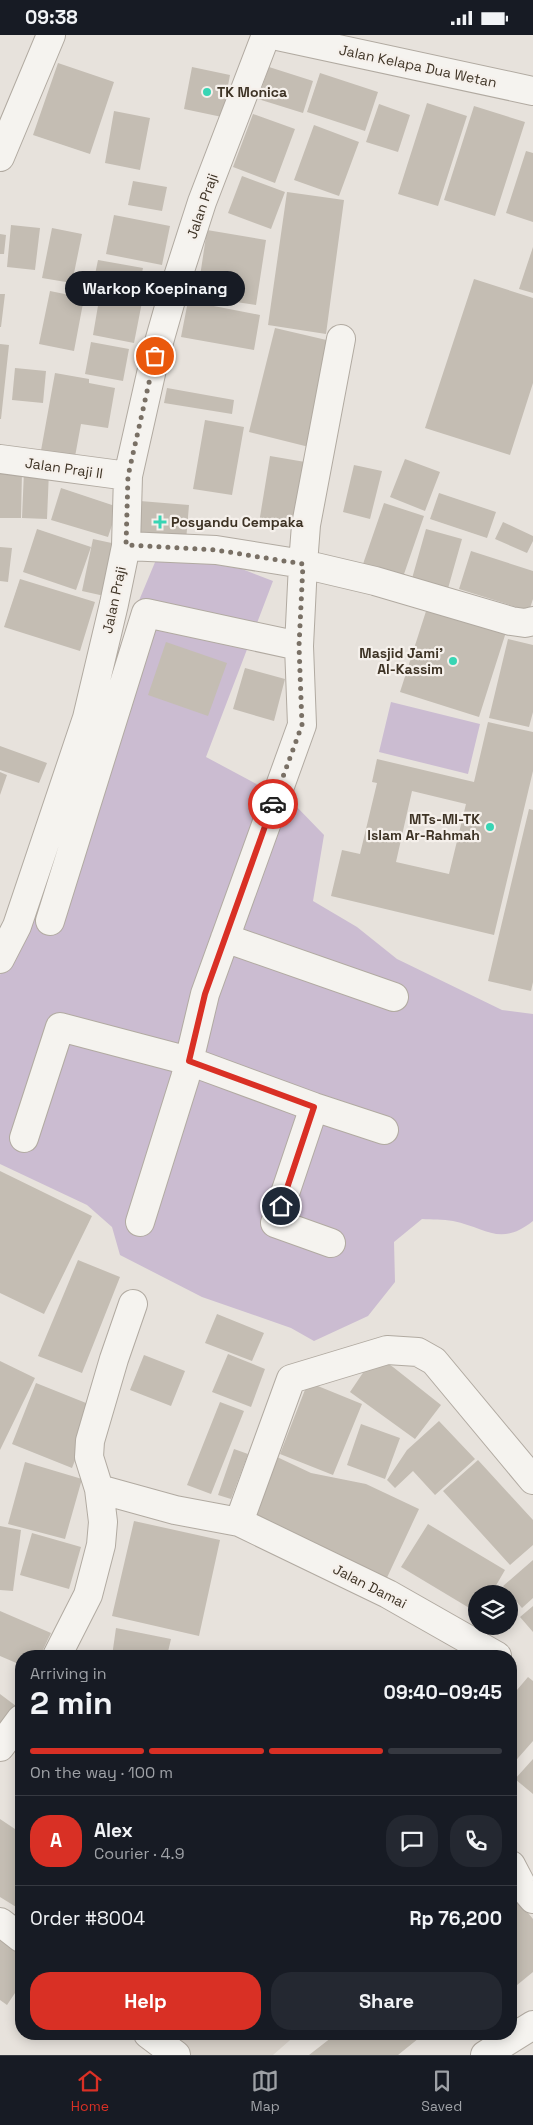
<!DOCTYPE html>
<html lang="en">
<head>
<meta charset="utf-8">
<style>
	:root { --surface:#171b24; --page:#242831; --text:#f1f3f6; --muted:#9ea1a6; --line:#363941; --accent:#d93025 }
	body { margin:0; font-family:"Space Grotesk",sans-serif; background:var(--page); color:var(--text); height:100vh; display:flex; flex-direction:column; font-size:19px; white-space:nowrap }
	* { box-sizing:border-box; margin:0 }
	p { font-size:16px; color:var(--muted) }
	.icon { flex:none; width:28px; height:28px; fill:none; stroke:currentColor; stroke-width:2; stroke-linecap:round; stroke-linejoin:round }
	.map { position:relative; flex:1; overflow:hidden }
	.drawer { position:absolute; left:15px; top:1615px; width:502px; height:390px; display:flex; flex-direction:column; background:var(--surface); border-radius:20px; box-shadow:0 2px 12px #0003 }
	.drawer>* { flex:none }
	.buttons { position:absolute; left:468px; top:1550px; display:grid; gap:10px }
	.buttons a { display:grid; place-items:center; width:50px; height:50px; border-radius:50%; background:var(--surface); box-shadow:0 2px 12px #0003; font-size:25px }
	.pin { position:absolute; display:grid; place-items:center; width:42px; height:42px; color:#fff; margin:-21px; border:2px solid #fff; border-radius:50%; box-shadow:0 1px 5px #0007 }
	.courier { position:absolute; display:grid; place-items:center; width:50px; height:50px; margin:-25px; border:4px solid #d93025; border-radius:50%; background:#fff; color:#222; box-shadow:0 1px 6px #0007 }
	.bubble { position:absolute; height:35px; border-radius:18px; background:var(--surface); box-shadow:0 2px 12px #0003; font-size:16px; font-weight:800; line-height:35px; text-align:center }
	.head em { font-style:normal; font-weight:800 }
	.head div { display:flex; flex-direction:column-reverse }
	.head { display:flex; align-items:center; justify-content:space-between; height:85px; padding:0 15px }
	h1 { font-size:32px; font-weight:800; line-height:38px }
	.bar { display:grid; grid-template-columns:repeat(4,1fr); gap:8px 5px; align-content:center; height:60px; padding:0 15px }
	.bar i { height:6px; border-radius:4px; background:var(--line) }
	.bar .on { background:var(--accent) }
	.bar p { grid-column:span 4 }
	.line { display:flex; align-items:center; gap:12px; padding:0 15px; border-top:1px solid var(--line) }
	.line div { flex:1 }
	.round { display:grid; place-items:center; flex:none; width:52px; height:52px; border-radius:20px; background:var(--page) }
	.button { display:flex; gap:10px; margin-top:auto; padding:10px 15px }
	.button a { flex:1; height:58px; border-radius:20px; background:var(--accent); color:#fff; font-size:20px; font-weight:800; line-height:58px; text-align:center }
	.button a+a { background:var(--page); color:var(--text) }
	.status { display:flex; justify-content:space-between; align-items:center; height:35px; padding:0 25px; background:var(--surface); direction:ltr }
	.status svg { height:14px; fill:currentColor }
	.menu { display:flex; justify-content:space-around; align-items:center; height:70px; border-top:1px solid var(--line); background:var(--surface); font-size:14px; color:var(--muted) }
	.menu a { display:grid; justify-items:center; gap:2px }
	.menu .on { color:var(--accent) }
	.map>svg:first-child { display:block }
	.built { fill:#d9d2ca }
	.green { fill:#cbbcd1 }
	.building { fill:#c4bdb3; fill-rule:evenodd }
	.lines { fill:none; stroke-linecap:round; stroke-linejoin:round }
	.minor-casing { stroke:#b1aaa1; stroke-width:30 }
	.tertiary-casing { stroke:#b1aaa1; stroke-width:30 }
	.minor { stroke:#f5f3ef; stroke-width:28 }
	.tertiary { stroke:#f5f3ef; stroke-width:28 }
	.done { stroke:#797065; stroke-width:5; stroke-dasharray:0 9 }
	.route { stroke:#d93025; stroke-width:6 }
	.poi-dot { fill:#38d5b4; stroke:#f5f0eb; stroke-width:2 }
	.labels { text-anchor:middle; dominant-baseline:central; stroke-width:4.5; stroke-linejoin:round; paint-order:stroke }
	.street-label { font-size:14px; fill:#3e3325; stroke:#f5f0eb }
	.poi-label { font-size:14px; font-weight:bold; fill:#3e3325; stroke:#f5f0eb; text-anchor:start }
</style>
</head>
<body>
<div class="status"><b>09:38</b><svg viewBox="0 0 49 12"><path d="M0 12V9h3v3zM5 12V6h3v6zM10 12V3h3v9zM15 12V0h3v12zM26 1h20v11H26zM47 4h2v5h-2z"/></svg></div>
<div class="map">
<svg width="533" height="2020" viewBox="0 0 533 2020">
	<rect width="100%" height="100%" fill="#e7e2dc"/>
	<path class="built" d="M162,1999H297L273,2020H188Z"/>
	<path class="green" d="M158,520L242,534L273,546L206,722L294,769L324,800L313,866L357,892L397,924L502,975L533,979V1186C500,1212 487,1193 453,1186C443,1184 432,1185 422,1184L394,1207L395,1247L368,1281L314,1306L291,1293L202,1262L120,1220L112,1192L87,1170L0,1129V940L17,903L78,748L118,616Z
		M391,667L480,689L468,739L379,717Z"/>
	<path class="building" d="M58,28L114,47L90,119L33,100Z
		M192,32L230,40L222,82L184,74Z
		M269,32L313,46L303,78L258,64Z
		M320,38L378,57L365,96L307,77Z
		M427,68L467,81L438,171L398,159Z
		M379,69L410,80L398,117L366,107Z
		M474,71L525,87L495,181L444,165Z
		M114,76L150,83L140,135L105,128Z
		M253,79L295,94L275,148L233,132Z
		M314,90L359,107L339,161L294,145Z
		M526,116L533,118V187L506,178Z
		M242,141L285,157L271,194L228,178Z
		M133,146L167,152L162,176L128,170Z
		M287,157L344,165L326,299L268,290Z
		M114,180L170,191L162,230L106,219Z
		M11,190L40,193L35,235L7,232Z
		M52,193L82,199L72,248L42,243Z
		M207,195L266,205L256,270L197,261Z
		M0,199L6,200L4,219H0Z
		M533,212V258L519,254Z
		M98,225L143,233L138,257L93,249Z
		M474,244L533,263V348L510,420L425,393Z
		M50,256L84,263L74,316L39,309Z
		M0,259H5L1,292H0Z
		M100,259L142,267L134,308L93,300Z
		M188,266L260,280L254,315L181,302Z
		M275,293L335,307L309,412L249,397Z
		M91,307L129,314L123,346L85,339Z
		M0,309L9,310L1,384H0Z
		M15,333L46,336L43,368L12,365Z
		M55,338L89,344V348L115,353L108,393L81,389L74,427L40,421Z
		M167,353L234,365L232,379L164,368Z
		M205,385L244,392L232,460L193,454Z
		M270,421L311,428L300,495L259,488Z
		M405,424L440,437L425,476L390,462Z
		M354,430L382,436L370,484L343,477Z
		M0,435L22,436L21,483H0Z
		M24,436H49L47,484L22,483Z
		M61,453L118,472L108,502L51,485Z
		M439,458L496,477L487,503L430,484Z
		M140,466L189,470L186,506L137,502Z
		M384,468L424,481L403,542L363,529Z
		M503,487L533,501V506L527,518L495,504Z
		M37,494L91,512L76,555L23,537Z
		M426,494L462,504L447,557L411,547Z
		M93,504L121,510L109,562L82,556Z
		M0,512L12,513L8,547L0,546Z
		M471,516L533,536V564L529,576L459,554Z
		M20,544L95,567L80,616L4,592Z
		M428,570L507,594L479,682L400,657Z
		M508,604L533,610V677L529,692L489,683Z
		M166,607L227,628L208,681L148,660Z
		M245,633L285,644L274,686L233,674Z
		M488,687L533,697V736L494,900L331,861L342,815L360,819L377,748L372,747L377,724L474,747ZM412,756L466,769L449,839L396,827Z
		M0,711L47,728L39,748L0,735Z
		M0,737L7,740L0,760Z
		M529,774L533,775V947L531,956L488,946Z
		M0,1136L92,1181L44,1279L0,1258Z
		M78,1225L120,1242L82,1338L38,1321Z
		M217,1279L264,1298L252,1326L205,1308Z
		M228,1319L265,1334L251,1372L212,1357Z
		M144,1320L185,1336L171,1371L130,1355Z
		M375,1320L393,1332L441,1370L415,1404L350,1357Z
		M0,1326L35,1343L0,1415Z
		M308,1347L362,1369L333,1440L280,1419Z
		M36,1348L96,1372L72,1433L12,1409Z
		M220,1367L244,1376L211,1459L187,1450Z
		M439,1386L475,1424L435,1460L413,1436L395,1453L387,1445L407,1415Z
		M361,1389L400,1403L385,1444L347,1430Z
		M234,1414L248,1419L231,1464L218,1460Z
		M277,1422L311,1438L366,1449L419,1474L384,1549L247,1482Z
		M478,1425L533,1485V1510L510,1530L443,1456Z
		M25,1427L82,1444L65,1504L8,1489Z
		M134,1486L220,1505L199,1601L112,1581Z
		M428,1489L505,1535L491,1559H476V1577L401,1532Z
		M0,1491L21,1495L13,1556L0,1555Z
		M32,1498L81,1512L69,1554L20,1540Z
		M533,1525V1563L522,1573L503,1551Z
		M533,1571V1597L520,1582Z
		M0,1576L51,1598L40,1621H21V1630L0,1621Z
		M116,1593L171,1604L167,1621H112Z
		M528,1642L533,1646V1706L511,1731V1662Z
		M0,1659L16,1671L0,1692Z
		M533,1724V1759L515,1744Z
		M0,1784L21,1798V1875L0,1862Z
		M511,1857L533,1884V1937L511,1955Z
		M0,1899L21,1913V1949L7,1970L0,1965Z
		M336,1999H424L398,2020H309Z"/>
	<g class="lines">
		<defs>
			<path id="minor" d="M0,122L51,0
				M341,304L306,490L303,529L375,546L511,586L525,588L533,586
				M0,424L128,441
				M50,886L146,578L299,611
				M225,903L394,962
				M0,924L17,891L87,683L114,569L126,511L128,441L155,321L175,251L202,167L266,0
				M314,1072L275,1188L331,1208
				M24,1103L60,992L189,1026L205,959L302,690L299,611L303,529L216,515L126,511
				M140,1187L185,1043L189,1026L314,1072L384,1095
				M99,1454L175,1475L239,1487L388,1559L497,1621
				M239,1487L291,1344L387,1315L418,1317L434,1326L533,1445
				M57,1621L88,1560L101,1510L103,1487L99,1454L89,1422L90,1406L114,1324L133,1269
				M0,1712L21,1684
				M511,1830L522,1851L533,1864
				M0,1887L21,1903
				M148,1999L176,2020"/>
			<path id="tertiary" d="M273,0L533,56
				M485,2020L533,1990"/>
		</defs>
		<use href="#minor" class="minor-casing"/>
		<use href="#tertiary" class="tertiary-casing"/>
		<use href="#minor" class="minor"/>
		<use href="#tertiary" class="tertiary"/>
	</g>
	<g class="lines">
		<path class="done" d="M155,321L128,441L126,510L216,515L303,529L299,611L302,690L273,769"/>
		<path class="route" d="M273,769L205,959L189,1026L314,1072L281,1171"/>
	</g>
	<g class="poi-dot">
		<circle cx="207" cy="57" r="5"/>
		<path d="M157.5 479.5h5v5h5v5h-5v5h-5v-5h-5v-5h5z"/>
		<circle cx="453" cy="626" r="5"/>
		<circle cx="490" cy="792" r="5"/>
	</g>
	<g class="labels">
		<g class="street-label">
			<text transform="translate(418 31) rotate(12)">Jalan Kelapa Dua Wetan</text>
			<text transform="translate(202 171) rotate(-71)">Jalan Praji</text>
			<text transform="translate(64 433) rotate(8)">Jalan Praji II</text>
			<text transform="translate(114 565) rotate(-78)">Jalan Praji</text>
			<text transform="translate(370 1551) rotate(27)">Jalan Damai</text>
		</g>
		<g class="poi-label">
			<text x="217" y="57">TK Monica</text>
			<text x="171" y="487">Posyandu Cempaka</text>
			<text x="443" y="618" text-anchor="end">Masjid Jami'<tspan x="443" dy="16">Al-Kassim</tspan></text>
			<text x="480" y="784" text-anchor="end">MTs-MI-TK<tspan x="480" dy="16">Islam Ar-Rahmah</tspan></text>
		</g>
	</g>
</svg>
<div class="buttons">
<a><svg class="icon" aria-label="layers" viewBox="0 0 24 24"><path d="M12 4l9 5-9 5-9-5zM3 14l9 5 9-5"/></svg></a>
</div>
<div class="pin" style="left:155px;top:321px;background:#ea580c"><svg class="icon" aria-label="bag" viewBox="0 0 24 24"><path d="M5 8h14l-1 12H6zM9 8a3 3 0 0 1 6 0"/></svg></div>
<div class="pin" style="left:281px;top:1171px;background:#1f2937"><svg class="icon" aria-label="home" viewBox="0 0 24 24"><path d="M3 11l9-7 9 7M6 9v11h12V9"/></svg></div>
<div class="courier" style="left:273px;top:769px"><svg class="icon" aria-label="car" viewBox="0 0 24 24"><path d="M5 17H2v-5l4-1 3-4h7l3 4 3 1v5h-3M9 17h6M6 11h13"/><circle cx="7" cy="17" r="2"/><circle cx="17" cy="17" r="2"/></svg></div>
<div class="bubble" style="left:65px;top:236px;width:180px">Warkop Koepinang</div>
<section class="drawer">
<div class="head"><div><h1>2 min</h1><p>Arriving in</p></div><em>09:40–09:45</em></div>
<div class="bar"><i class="on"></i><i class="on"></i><i class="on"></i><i></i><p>On the way · 100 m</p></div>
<div class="line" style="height:90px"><b class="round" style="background:var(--accent);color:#fff">A</b><div><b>Alex</b><p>Courier · 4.9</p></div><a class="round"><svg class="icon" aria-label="chat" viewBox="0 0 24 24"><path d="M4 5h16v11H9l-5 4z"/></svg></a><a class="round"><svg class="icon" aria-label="phone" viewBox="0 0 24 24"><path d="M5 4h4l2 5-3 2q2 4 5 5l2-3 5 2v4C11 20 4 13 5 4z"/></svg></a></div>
<div class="line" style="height:65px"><div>Order #8004</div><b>Rp 76,200</b></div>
<div class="button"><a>Help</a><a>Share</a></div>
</section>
</div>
<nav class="menu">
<a class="on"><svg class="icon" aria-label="home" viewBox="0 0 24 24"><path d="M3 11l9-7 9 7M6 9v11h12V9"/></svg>Home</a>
<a><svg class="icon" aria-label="map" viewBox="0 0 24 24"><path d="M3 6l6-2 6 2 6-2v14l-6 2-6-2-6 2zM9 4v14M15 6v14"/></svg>Map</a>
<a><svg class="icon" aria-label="saved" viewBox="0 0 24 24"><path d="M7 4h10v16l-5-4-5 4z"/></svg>Saved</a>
</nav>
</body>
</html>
